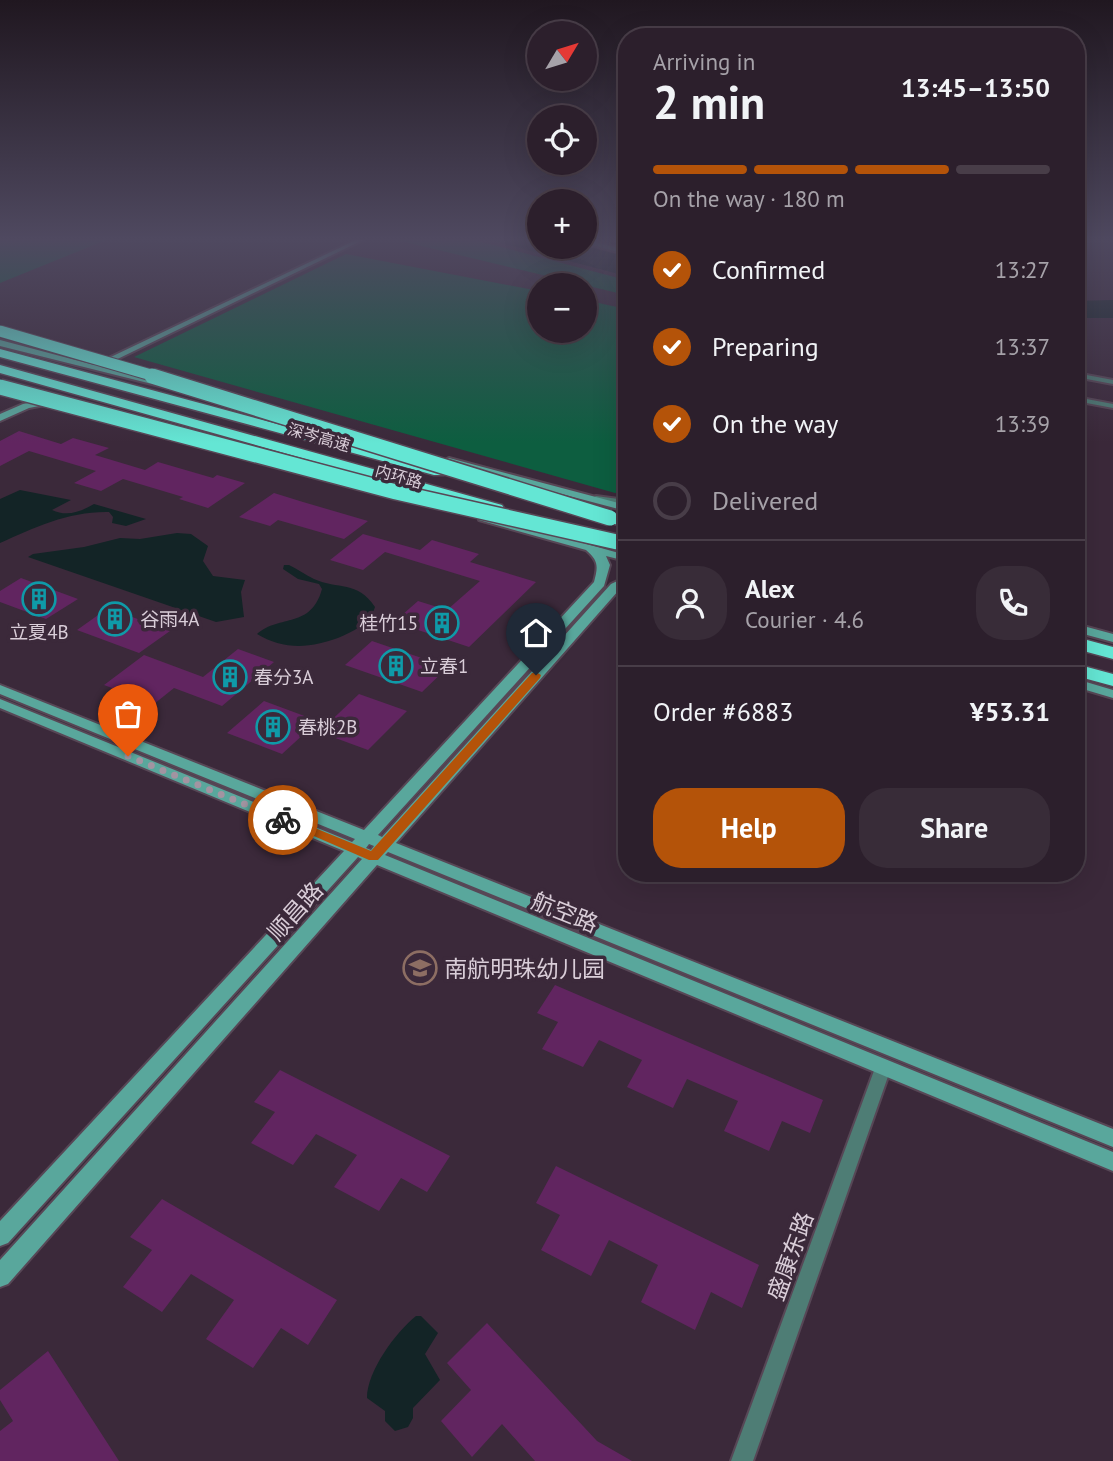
<!DOCTYPE html>
<html lang="en">
<head>
<meta charset="utf-8">
<style>
	:root { --surface:#2c1f2c; --page:#382c38; --text:#f1f3f6; --muted:#a6a2a9; --line:#483d48; --accent:#b45309 }
	body { margin:0; font-family:"PT Sans","Noto Sans SC",sans-serif; background:var(--page); color:var(--text); height:100vh; display:flex; flex-direction:column; font-size:26px; white-space:nowrap }
	* { box-sizing:border-box; margin:0 }
	p { font-size:23px; color:var(--muted) }
	.icon { flex:none; width:38px; height:38px; fill:none; stroke:currentColor; stroke-width:2; stroke-linecap:round; stroke-linejoin:round }
	.map { position:relative; flex:1; overflow:hidden }
	.panel { position:absolute; left:618px; top:28px; width:467px; height:854px; display:flex; flex-direction:column; background:var(--surface); border-radius:28px; box-shadow:0 7px 28px #0002,0 0 0 2px var(--line) }
	.panel>* { flex:none }
	.needle { width:46px; rotate:52deg }
	.fabs { position:absolute; left:527px; top:21px; display:grid; gap:14px }
	.fabs a { display:grid; place-items:center; width:70px; height:70px; border-radius:50%; background:var(--surface); box-shadow:0 7px 28px #0002,0 0 0 2px var(--line); font-size:35px }
	.pin { position:absolute; display:grid; place-items:center; width:60px; height:60px; color:#fff; margin:-72px -30px; border-radius:50% 50% 50% 0; rotate:-45deg; box-shadow:0 0 7px #0007 }
	.pin .icon { rotate:45deg }
	.courier { position:absolute; display:grid; place-items:center; width:70px; height:70px; margin:-35px; border:5px solid #b45309; border-radius:50%; background:#fff; color:#222; box-shadow:0 2px 9px #0007 }
	.overview em { font-style:normal; font-weight:800 }
	.overview div { display:flex; flex-direction:column-reverse }
	.overview { display:flex; align-items:center; justify-content:space-between; height:119px; padding:0 35px }
	h1 { font-size:46px; font-weight:800; line-height:52px }
	.bar { display:grid; grid-template-columns:repeat(4,1fr); gap:10px 7px; align-content:center; height:84px; padding:0 35px }
	.bar i { height:9px; border-radius:5px; background:var(--line) }
	.bar .selected { background:var(--accent) }
	.bar p { grid-column:span 4 }
	.line { display:flex; align-items:center; gap:18px; padding:0 35px; border-top:2px solid var(--line) }
	.line div { flex:1 }
	.round { display:grid; place-items:center; flex:none; width:74px; height:74px; border-radius:28px; background:var(--page) }
	ol { padding:0 35px; list-style:none }
	li { display:flex; align-items:center; gap:21px; height:77px }
	li p { margin-inline-start:auto }
	li .icon { padding:7px; border-radius:50%; background:var(--accent); color:#fff; stroke-width:4 }
	li:last-child { color:var(--muted) }
	li i { width:38px; height:38px; border:4px solid var(--line); border-radius:50% }
	.cta { display:flex; gap:14px; margin-top:auto; padding:14px 35px }
	.cta a { flex:1; height:80px; border-radius:28px; background:var(--accent); color:#fff; font-size:28px; font-weight:800; line-height:80px; text-align:center }
	.cta a+a { background:var(--page); color:var(--text) }
	.map>svg:first-child { display:block }
	.green { fill:#0d5e40 }
	.water { fill:#132426 }
	.building { fill:#612560 }
	.lines { fill:none; stroke-linecap:round; stroke-linejoin:round }
	.street-casing { stroke:#574756; stroke-width:4 }
	.secondary-casing { stroke:#574756; stroke-width:4 }
	.highway-casing { stroke:#574756; stroke-width:3 }
	.street { fill:#4e7d75; fill-rule:evenodd }
	.secondary { fill:#59a79c; fill-rule:evenodd }
	.highway { fill:#64e6d4; fill-rule:evenodd }
	.highway-bridge-far1-casing { stroke:#574756; stroke-width:13; stroke-linecap:butt }
	.highway-bridge-casing { stroke:#574756; stroke-width:18; stroke-linecap:butt }
	.highway-bridge-far1 { stroke:#64e6d4; stroke-width:11 }
	.highway-bridge { stroke:#64e6d4; stroke-width:15 }
	.route { fill:#b45309 }
	.done { stroke:#a294a1; stroke-width:7; stroke-dasharray:0 12.6 }
	.labels { text-anchor:middle; dominant-baseline:central; stroke-width:7; stroke-linejoin:round; paint-order:stroke }
	.far-street-label { font-size:16px; fill:#d9cdd8; stroke:#3b293a }
	.poi-label { font-size:19px; fill:#d9cdd8; stroke:#3b293a; text-anchor:start }
	.near-street-label { font-size:23px; fill:#d9cdd8; stroke:#3b293a }
	.near-poi-label { font-size:23px; fill:#d9cdd8; stroke:#3b293a; text-anchor:start }
</style>
</head>
<body>
<div class="map">
<svg width="1113" height="1461" viewBox="0 0 1113 1461">
	<rect width="100%" height="100%" fill="#3b293a"/>
	<path class="green" d="M0,238H111L0,283Z
		M388,238H467L626,280V295Z
		M346,254L539,291V331H584L585,300L626,309V491L615,493L134,357Z"/>
	<path class="water" d="M482,238H539V247L585,246L626,257V276Z
		M1113,300V318H1076V301Z
		M20,490L71,500L52,510C67,517 80,512 94,504L146,519L126,526L112,523L113,517L109,512C70,511 35,527 0,543V499Z
		M177,533L191,534L208,546L203,561L213,576L245,580L241,592L244,617L216,622L28,557L33,554L84,547L120,538L140,539Z
		M284,565H289C297,569 306,575 314,579C338,590 357,580 375,607C369,631 323,646 299,646C284,646 270,642 257,634C280,614 311,629 322,589L319,584L298,579L283,569Z
		M416,1316H421L438,1333L425,1354L440,1380L413,1408V1418L408,1427L395,1431L385,1421V1411L367,1398C367,1371 396,1332 416,1316Z"/>
	<path class="building" d="M19,431L61,444L73,438L109,448L95,455L145,470L158,462L213,478L217,475L245,483L208,508L179,499L183,497L123,479L101,491L74,483L96,471L29,451L0,466V441Z
		M274,493L303,502L368,521L344,539L278,520L270,526L239,517Z
		M363,534L420,550L432,540L479,554L470,562L536,582L469,647L394,622L418,601L447,610L480,581L385,552L363,570L330,560Z
		M21,578L78,599L46,619L0,602V591Z
		M108,608L170,631L139,653L77,630Z
		M372,641L448,667L422,692L345,665Z
		M238,649L274,662L222,706L174,688L154,704L104,685L144,655L203,677Z
		M359,694L407,711L368,750L319,732Z
		M264,701L318,721L282,754L227,733Z
		M555,985L823,1100L810,1133L782,1121L769,1151L724,1131L738,1101L687,1079L673,1108L627,1087L642,1060L599,1040L583,1067L542,1049L558,1022L537,1013Z
		M280,1070L450,1156L427,1192L401,1178L379,1211L334,1187L357,1155L316,1134L293,1165L251,1143L275,1112L254,1102Z
		M556,1166L759,1265L742,1308L711,1292L695,1330L641,1302L658,1265L609,1240L591,1276L541,1250L560,1215L536,1203Z
		M162,1199L337,1300L308,1345L281,1328L253,1368L206,1339L234,1300L191,1274L162,1312L123,1287L152,1250L130,1237Z
		M487,1323L597,1441L632,1461H535L502,1424L472,1457L441,1421L471,1390L447,1363Z
		M48,1351L119,1461H0V1431L13,1421L0,1400V1390Z"/>
	<g class="lines">
		<defs>
			<path id="street" d="M584,239L626,250V254L584,243Z
				M1076,373L1113,380V384L1076,377Z
				M1076,397L1113,404V408L1076,401Z
				M596,496L626,500V506L593,501L591,499Z
				M883,1061L889,1063L891,1068L753,1461H731L875,1068L877,1063Z"/>
			<path id="secondary" d="M358,239L363,240L101,367L168,384V388L0,346V340L94,365Z
				M52,398L55,399V403L29,408L0,421V414L23,404Z
				M449,458L626,505V511L445,463L444,461Z
				M483,515L626,555V561L606,556L610,565L604,586L378,835L382,837L611,584L626,577V585L619,590L396,843L1113,1129V1147L388,852L385,855L1113,1152V1171L377,865L8,1284L0,1287V1260L362,859L358,857L8,1243L0,1246V1221L344,851L0,708V699L352,842L355,839L0,694V685L364,830L594,582C598,567 599,561 586,550L479,520V516ZM369,844L374,846L371,850L366,848Z
				M1076,624L1113,634V642L1076,632Z
				M1076,679L1113,690V698L1076,687Z"/>
			<path id="highway" d="M0,349L444,469L447,472L444,475H434L0,357Z
				M0,365L502,505L504,508L502,511H490L0,373Z
				M591,508L626,517V527L585,516L583,513Z
				M1076,637L1113,647V659L1076,649Z
				M1076,664L1113,674V686L1076,676Z"/>
		</defs>
		<use href="#street" class="street-casing"/>
		<use href="#secondary" class="secondary-casing"/>
		<use href="#highway" class="highway-casing"/>
		<use href="#street" class="street"/>
		<use href="#secondary" class="secondary"/>
		<use href="#highway" class="highway"/>
		<defs>
			<path id="highway-bridge-far1" d="M0,331L158,377"/>
			<path id="highway-bridge" d="M152,376L610,518
				M0,387L396,492L617,542"/>
		</defs>
		<use href="#highway-bridge-far1" class="highway-bridge-far1-casing"/>
		<use href="#highway-bridge" class="highway-bridge-casing"/>
		<use href="#highway-bridge-far1" class="highway-bridge-far1"/>
		<use href="#highway-bridge" class="highway-bridge"/>
	</g>
	<linearGradient id="sky" x2="0" y2="1"><stop stop-color="#201720"/><stop offset="0.54" stop-color="#4f4960"/><stop offset="1" stop-color="#4f4960" stop-opacity="0"/></linearGradient>
	<rect width="1113" height="443" fill="url(#sky)"/>
	<path class="route" d="M536,672L541,675L540,678L378,860H369L277,820L279,817H288L371,851L532,673Z"/>
	<g class="lines">
		<path class="done" d="M128,756L283,820"/>
	</g>
	<defs>
		<symbol id="building-ring" viewBox="-11 -11 22 22"><circle r="9.5" fill="#3b293a" stroke="#0f9aa8" stroke-width="1.5"/><path d="M-4-6H4V6H1V3H-1V6H-4ZM-2.5-4.3h1.7v1.8h-1.7ZM.8-4.3h1.7v1.8H.8ZM-2.5-1h1.7V.8h-1.7ZM.8-1h1.7V.8H.8Z" fill="#0f9aa8"/></symbol>
		<symbol id="school-ring" viewBox="-11 -11 22 22"><circle r="9.5" fill="#3b293a" stroke="#8d6e63" stroke-width="1.5"/><path d="M0-5L7-2L0 1L-7-2ZM-4 1L0 2.5L4 1V4Q0 6-4 4Z" fill="#8d6e63"/></symbol>
	</defs>
	<g fill-rule="evenodd">
		<use href="#building-ring" x="20" y="580" width="38" height="38"/>
		<use href="#building-ring" x="96" y="600" width="38" height="38"/>
		<use href="#building-ring" x="423" y="604" width="38" height="38"/>
		<use href="#building-ring" x="377" y="647" width="38" height="38"/>
		<use href="#building-ring" x="211" y="658" width="38" height="38"/>
		<use href="#building-ring" x="254" y="708" width="38" height="38"/>
		<use href="#school-ring" x="401" y="949" width="38" height="38"/>
	</g>
	<g class="labels">
		<g class="far-street-label">
			<text transform="translate(319 437) rotate(16)">深岑高速</text>
			<text transform="translate(399 476) rotate(16)">内环路</text>
		</g>
		<g class="poi-label">
			<text x="140" y="619">谷雨4A</text>
			<text x="418" y="623" text-anchor="end">桂竹15</text>
			<text x="39" y="632" text-anchor="middle">立夏4B</text>
			<text x="420" y="666">立春1</text>
			<text x="254" y="677">春分3A</text>
			<text x="298" y="727">春桃2B</text>
		</g>
		<g class="near-street-label">
			<text transform="translate(295 911) rotate(-48)">顺昌路</text>
			<text transform="translate(565 912) rotate(22)">航空路</text>
			<text transform="translate(790 1256) rotate(-70)">盛康东路</text>
		</g>
		<g class="near-poi-label">
			<text x="444" y="968">南航明珠幼儿园</text>
		</g>
	</g>
</svg>
<div class="fabs">
<a><svg class="needle" viewBox="-14 -14 28 28"><path d="M0-13l5 13h-10z" fill="#e53935"/><path d="M0 13l5-13h-10z" fill="#a6a2a9"/></svg></a>
<a><svg class="icon" aria-label="locate" viewBox="0 0 24 24"><circle cx="12" cy="12" r="6"/><path d="M12 2v4M12 18v4M2 12h4M18 12h4"/></svg></a>
<a>+</a>
<a>−</a>
</div>
<div class="pin" style="left:128px;top:756px;background:#ea580c"><svg class="icon" aria-label="bag" viewBox="0 0 24 24"><path d="M5 8h14l-1 12H6zM9 8a3 3 0 0 1 6 0"/></svg></div>
<div class="pin" style="left:536px;top:675px;background:#1f2937"><svg class="icon" aria-label="home" viewBox="0 0 24 24"><path d="M3 11l9-7 9 7M6 9v11h12V9"/></svg></div>
<div class="courier" style="left:283px;top:820px"><svg class="icon" aria-label="bike" viewBox="0 0 24 24"><circle cx="6" cy="16" r="4"/><circle cx="18" cy="16" r="4"/><path d="M6 16l4-8h5l3 8M10 8l3 8H6M13 5h3"/></svg></div>
<section class="panel">
<div class="overview"><div><h1>2 min</h1><p>Arriving in</p></div><em>13:45–13:50</em></div>
<div class="bar"><i class="selected"></i><i class="selected"></i><i class="selected"></i><i></i><p>On the way · 180 m</p></div>
<ol>
<li><svg class="icon" aria-label="check" viewBox="0 0 24 24"><path d="M5 12l5 5 9-10"/></svg>Confirmed<p>13:27</p></li>
<li><svg class="icon" aria-label="check" viewBox="0 0 24 24"><path d="M5 12l5 5 9-10"/></svg>Preparing<p>13:37</p></li>
<li><svg class="icon" aria-label="check" viewBox="0 0 24 24"><path d="M5 12l5 5 9-10"/></svg>On the way<p>13:39</p></li>
<li><i></i>Delivered</li>
</ol>
<div class="line" style="height:126px"><a class="round"><svg class="icon" aria-label="person" viewBox="0 0 24 24"><circle cx="12" cy="8" r="4"/><path d="M4 21q1-7 8-7t8 7"/></svg></a><div><b>Alex</b><p>Courier · 4.6</p></div><a class="round"><svg class="icon" aria-label="phone" viewBox="0 0 24 24"><path d="M5 4h4l2 5-3 2q2 4 5 5l2-3 5 2v4C11 20 4 13 5 4z"/></svg></a></div>
<div class="line" style="height:91px"><div>Order #6883</div><b>¥53.31</b></div>
<div class="cta"><a>Help</a><a>Share</a></div>
</section>
</div>
</body>
</html>
